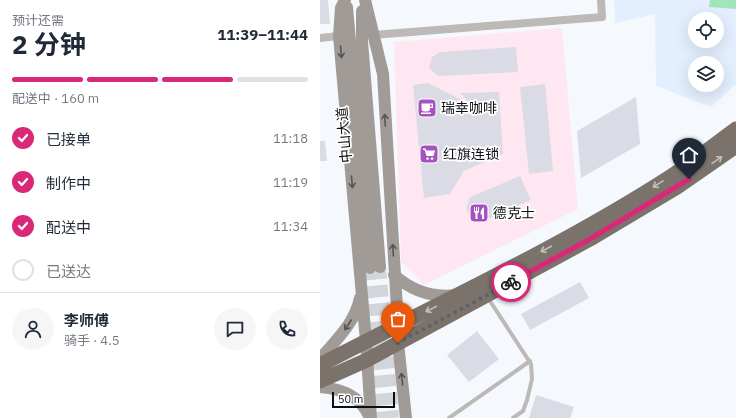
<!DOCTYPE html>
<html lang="zh">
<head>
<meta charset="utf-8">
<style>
	:root { --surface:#fff; --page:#f6f6f7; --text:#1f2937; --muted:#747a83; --line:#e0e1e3; --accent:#db2777 }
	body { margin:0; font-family:"IBM Plex Sans","Noto Sans SC",sans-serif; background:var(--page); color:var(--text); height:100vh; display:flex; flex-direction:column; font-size:15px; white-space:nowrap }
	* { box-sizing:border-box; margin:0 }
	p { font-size:13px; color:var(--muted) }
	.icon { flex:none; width:22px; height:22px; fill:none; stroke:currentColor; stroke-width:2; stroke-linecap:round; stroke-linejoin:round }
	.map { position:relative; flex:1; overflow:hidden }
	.drawer { display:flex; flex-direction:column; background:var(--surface); width:320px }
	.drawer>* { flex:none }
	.fabs { position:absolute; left:368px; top:12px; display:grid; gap:8px }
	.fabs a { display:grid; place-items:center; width:36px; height:36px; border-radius:50%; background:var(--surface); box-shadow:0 4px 16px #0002; font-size:20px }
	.scale { position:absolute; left:12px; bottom:10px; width:63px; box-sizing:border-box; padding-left:4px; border:2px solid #0d0f12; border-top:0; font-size:11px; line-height:14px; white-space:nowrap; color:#0d0f12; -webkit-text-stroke:3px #fff; paint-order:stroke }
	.pin { position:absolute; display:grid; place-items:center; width:34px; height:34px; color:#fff; margin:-41px -17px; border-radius:50% 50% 50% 0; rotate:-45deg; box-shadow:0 0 4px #0007 }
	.pin .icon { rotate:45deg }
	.courier { position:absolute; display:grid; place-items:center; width:40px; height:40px; margin:-20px; border:3px solid #db2777; border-radius:50%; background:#fff; color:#222; box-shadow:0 1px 5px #0007 }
	.headline em { font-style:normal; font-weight:700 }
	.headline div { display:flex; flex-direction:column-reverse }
	.headline { display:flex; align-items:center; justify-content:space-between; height:68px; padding:0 12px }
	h1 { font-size:26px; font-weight:700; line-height:30px }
	.bar { display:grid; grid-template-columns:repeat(4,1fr); gap:6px 4px; align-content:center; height:48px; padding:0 12px }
	.bar i { height:5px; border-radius:3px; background:var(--line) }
	.bar .current { background:var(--accent) }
	.bar p { grid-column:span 4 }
	.line { display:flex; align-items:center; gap:10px; padding:0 12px; border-top:1px solid var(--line) }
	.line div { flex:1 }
	.round { display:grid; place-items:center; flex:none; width:42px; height:42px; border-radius:21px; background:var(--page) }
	ol { padding:0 12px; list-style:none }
	li { display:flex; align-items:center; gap:12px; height:44px }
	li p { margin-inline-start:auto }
	li .icon { padding:4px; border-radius:50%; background:var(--accent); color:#fff; stroke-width:4 }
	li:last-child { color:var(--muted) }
	li i { width:22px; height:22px; border:2px solid var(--line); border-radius:50% }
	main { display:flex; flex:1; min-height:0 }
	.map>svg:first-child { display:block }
	.commercial { fill:#ffe7f2 }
	.built { fill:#e3effe; fill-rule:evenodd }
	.green { fill:#a0e6ba }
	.building { fill:#dbdbe6 }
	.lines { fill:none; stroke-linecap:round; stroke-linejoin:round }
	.secondary-tunnel { stroke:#d2d6db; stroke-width:12; stroke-dasharray:12 6; stroke-linecap:butt }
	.lane { stroke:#bdb9b6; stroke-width:4 }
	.street { stroke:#bdb9b6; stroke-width:8 }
	.secondary { stroke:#a09b96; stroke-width:12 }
	.highway { stroke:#7a726b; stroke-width:15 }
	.oneway { stroke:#565554 }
	.oneway2 { stroke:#c3c0bc }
	.done { stroke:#5e6165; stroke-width:4; stroke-dasharray:0 7.2 }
	.route { stroke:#db2777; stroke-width:5 }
	.labels { text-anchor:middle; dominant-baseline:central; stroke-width:3.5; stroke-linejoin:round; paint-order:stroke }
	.poi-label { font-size:14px; fill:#0d0f12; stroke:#fff; text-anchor:start }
	.street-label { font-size:14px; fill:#0d0f12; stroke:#fff }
</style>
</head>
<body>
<main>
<section class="drawer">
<div class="headline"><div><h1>2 分钟</h1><p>预计还需</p></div><em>11:39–11:44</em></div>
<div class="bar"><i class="current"></i><i class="current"></i><i class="current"></i><i></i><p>配送中 · 160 m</p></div>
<ol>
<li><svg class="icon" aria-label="check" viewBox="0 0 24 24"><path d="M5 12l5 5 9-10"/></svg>已接单<p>11:18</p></li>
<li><svg class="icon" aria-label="check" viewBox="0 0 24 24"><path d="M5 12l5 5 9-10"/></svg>制作中<p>11:19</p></li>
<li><svg class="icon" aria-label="check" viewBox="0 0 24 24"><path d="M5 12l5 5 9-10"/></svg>配送中<p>11:34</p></li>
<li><i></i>已送达</li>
</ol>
<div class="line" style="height:72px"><a class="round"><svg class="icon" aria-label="person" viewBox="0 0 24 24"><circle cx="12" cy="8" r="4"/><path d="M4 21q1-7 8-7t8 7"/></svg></a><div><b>李师傅</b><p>骑手 · 4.5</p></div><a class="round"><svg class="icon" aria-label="chat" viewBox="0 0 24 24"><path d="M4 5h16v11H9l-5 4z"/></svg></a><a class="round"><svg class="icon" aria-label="phone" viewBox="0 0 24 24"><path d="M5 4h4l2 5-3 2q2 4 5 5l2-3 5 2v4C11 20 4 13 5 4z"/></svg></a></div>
</section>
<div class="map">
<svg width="416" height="418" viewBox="0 0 416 418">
	<rect width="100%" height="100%" fill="#f5f9fe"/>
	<path class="commercial" d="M242,28L258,209L104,285L81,262L74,42Z"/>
	<path class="built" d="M294,0H416V84L391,107L336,86L335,14L295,23ZM375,19H397V41H375ZM375,63H397V85H375Z"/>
	<path class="green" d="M390,0H416V9L389,7Z"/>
	<path class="building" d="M0,0H8L10,24H0Z
		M196,47L198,72L118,76L109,68L112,57L120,52Z
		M108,83L146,102L147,100L140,93L179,92L183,154L144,171L130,194L104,198L93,85Z
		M225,84L233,171L209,174L200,87Z
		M316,97L320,144L261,178L257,131Z
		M0,141H5L7,161H0Z
		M200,176L211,200L161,222L152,221L146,208L150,197Z
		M260,282L269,298L210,330L201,314Z
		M157,331L179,359L149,382L127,355Z
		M216,395L254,407L250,418H209Z"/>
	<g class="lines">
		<path class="secondary-tunnel" d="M60,267L73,418
			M50,268L63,418"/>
		<path class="lane" d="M168,298L211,364L212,379L207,400L203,411L193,418
			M129,418L210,361"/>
		<path class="street" d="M53,35L282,17L281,0
			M0,38L19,36"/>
		<path class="secondary" d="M25,0L21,8L19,36L46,341L51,418
			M45,0L63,74L78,325V343L86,418
			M27,7L50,268
			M42,11V41L60,267
			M74,275C92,291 112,298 136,295
			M0,359C16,340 35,323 40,298
			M0,387C22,389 41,396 50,418"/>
		<path class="highway" d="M0,365C117,304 238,249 350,177C373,162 394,145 416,129
			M0,381L47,360L270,239L357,187L416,146"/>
	</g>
	<defs><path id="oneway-shaft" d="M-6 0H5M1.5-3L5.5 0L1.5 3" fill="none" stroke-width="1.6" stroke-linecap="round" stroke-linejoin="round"/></defs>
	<g class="oneway">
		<use href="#oneway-shaft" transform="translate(21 52) rotate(85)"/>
		<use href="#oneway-shaft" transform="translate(65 120) rotate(-93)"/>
		<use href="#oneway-shaft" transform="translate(32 182) rotate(85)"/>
		<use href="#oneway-shaft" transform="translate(73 250) rotate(-93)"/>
		<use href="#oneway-shaft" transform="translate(28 325) rotate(123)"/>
		<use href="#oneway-shaft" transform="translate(82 379) rotate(-96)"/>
	</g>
	<g class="oneway2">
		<use href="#oneway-shaft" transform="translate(397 160) rotate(-35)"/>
		<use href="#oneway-shaft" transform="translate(338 184) rotate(149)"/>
		<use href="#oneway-shaft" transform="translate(226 249) rotate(152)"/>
		<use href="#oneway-shaft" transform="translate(111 309) rotate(154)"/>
	</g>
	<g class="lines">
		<path class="done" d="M78,343L191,282"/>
		<path class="route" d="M191,282L270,239L369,179"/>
	</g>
	<defs>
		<symbol id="cafe-square" viewBox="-11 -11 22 22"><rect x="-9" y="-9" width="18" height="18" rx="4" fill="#a751bf" stroke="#fff"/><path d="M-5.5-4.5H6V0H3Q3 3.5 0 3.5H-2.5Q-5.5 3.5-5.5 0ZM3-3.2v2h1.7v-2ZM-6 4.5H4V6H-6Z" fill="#fff"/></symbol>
		<symbol id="supermarket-square" viewBox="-11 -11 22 22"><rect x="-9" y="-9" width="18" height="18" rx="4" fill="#a751bf" stroke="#fff"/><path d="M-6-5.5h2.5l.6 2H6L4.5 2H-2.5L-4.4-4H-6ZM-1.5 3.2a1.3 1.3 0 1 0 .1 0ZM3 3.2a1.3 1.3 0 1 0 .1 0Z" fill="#fff"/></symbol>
		<symbol id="restaurant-square" viewBox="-11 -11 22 22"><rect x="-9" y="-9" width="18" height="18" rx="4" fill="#a751bf" stroke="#fff"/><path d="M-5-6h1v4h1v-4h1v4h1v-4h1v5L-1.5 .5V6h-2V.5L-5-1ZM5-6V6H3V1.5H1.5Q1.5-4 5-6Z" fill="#fff"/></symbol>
	</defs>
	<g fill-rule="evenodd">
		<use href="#cafe-square" x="96" y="97" width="22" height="22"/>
		<use href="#supermarket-square" x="98" y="143" width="22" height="22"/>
		<use href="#restaurant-square" x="148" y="202" width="22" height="22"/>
	</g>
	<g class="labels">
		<g class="poi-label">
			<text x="121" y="108">瑞幸咖啡</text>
			<text x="123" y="154">红旗连锁</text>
			<text x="173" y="213">德克士</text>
		</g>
		<g class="street-label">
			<text transform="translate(24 135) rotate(-95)">中山大道</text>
		</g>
	</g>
</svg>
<div class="fabs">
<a><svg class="icon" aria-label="locate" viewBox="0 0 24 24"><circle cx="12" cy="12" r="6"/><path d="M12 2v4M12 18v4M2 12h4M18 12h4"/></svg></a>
<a><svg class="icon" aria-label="layers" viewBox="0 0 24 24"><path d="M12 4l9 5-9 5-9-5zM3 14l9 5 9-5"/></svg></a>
</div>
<div class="scale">50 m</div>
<div class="pin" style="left:78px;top:343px;background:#ea580c"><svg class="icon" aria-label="bag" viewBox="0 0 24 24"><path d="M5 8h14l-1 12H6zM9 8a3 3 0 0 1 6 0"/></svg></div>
<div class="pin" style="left:369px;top:179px;background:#1f2937"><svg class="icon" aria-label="home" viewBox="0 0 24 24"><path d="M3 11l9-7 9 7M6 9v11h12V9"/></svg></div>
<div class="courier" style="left:191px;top:282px"><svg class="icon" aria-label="bike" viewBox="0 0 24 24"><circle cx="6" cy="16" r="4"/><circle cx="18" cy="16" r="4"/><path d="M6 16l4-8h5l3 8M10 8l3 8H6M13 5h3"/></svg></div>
</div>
</main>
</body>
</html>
